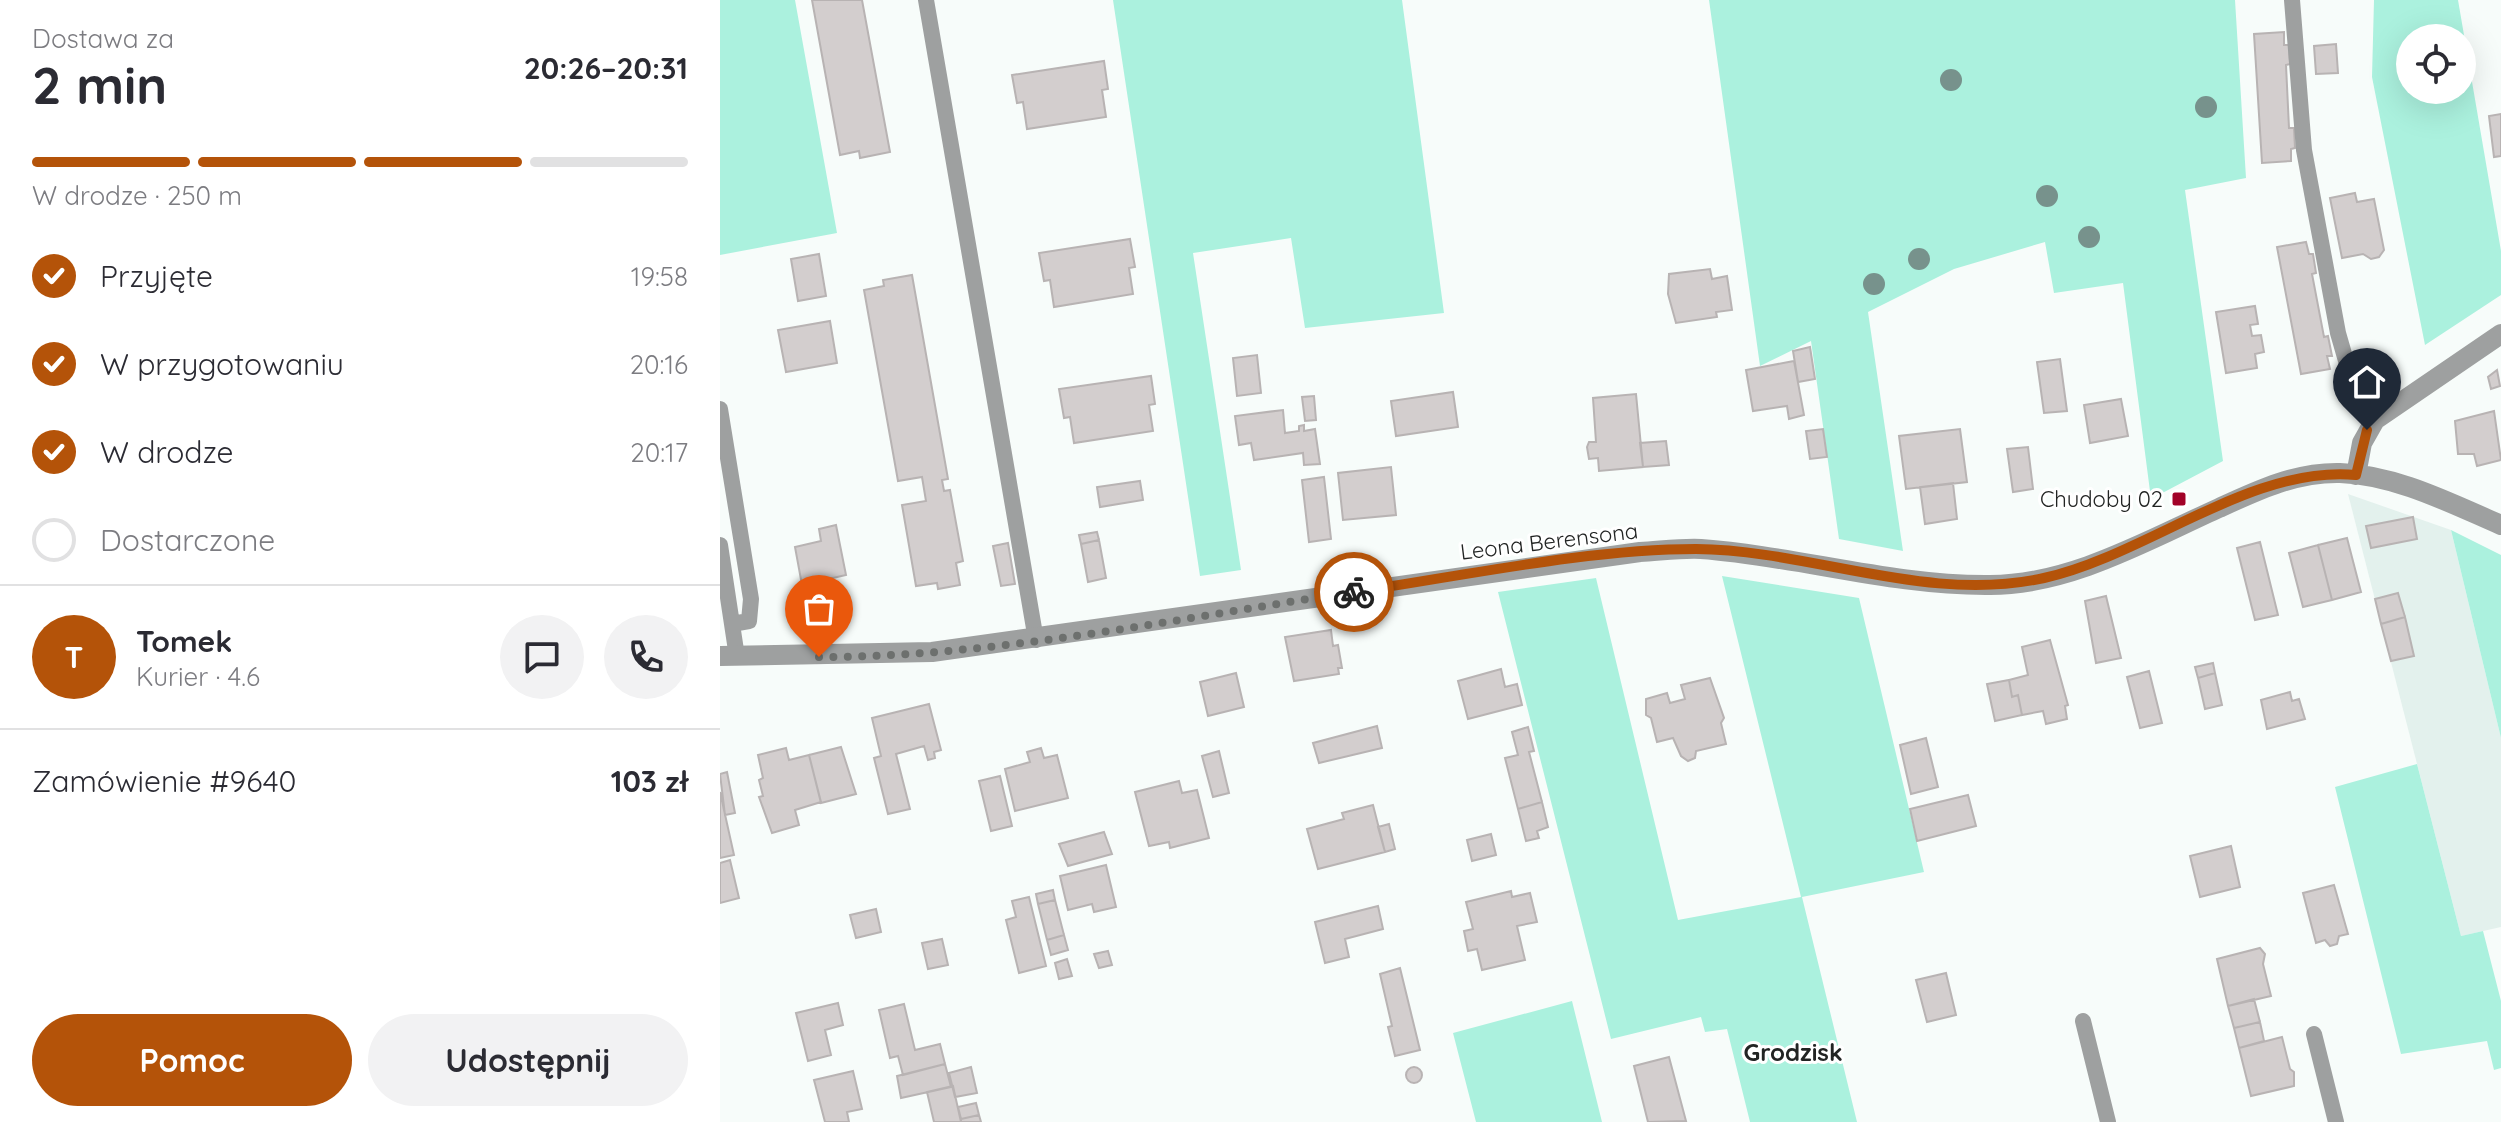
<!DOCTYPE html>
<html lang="pl">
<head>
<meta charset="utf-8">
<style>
	:root { --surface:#fff; --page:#f2f2f3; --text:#2b2b33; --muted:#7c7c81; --line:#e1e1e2; --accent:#b45309 }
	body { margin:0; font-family:Quicksand,sans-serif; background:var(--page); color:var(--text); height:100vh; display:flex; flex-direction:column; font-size:30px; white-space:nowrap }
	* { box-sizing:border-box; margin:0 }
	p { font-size:26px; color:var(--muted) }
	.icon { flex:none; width:44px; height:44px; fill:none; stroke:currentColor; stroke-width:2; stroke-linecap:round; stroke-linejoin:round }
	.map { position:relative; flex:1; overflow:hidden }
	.details { display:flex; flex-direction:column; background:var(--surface); width:720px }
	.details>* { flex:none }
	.buttons { position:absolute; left:1676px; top:24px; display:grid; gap:16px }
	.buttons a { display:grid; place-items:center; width:80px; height:80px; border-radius:50%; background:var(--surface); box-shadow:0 8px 32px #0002; font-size:40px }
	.pin { position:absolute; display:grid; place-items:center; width:68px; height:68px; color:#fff; margin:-82px -34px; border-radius:50% 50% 50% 0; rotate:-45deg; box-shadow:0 0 8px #0007 }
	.pin .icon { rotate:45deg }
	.courier { position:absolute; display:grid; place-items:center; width:80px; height:80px; margin:-40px; border:6px solid #b45309; border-radius:50%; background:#fff; color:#222; box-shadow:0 2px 10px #0007 }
	.summary em { font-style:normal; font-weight:700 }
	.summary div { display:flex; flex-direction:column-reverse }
	.summary { display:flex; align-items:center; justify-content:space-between; height:136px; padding:0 32px }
	h1 { font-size:52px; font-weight:700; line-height:60px }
	.bar { display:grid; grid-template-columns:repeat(4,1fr); gap:12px 8px; align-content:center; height:96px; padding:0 32px }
	.bar i { height:10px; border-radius:6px; background:var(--line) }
	.bar .current { background:var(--accent) }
	.bar p { grid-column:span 4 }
	.line { display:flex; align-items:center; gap:20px; padding:0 32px; border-top:2px solid var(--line) }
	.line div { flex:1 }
	.round { display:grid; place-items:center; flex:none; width:84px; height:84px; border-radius:42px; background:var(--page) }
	ol { padding:0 32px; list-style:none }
	li { display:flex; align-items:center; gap:24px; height:88px }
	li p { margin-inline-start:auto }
	li .icon { padding:8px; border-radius:50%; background:var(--accent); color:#fff; stroke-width:4 }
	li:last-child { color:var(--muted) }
	li i { width:44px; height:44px; border:4px solid var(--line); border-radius:50% }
	.primary-button { display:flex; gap:16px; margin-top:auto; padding:16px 32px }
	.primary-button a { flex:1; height:92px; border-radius:48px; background:var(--accent); color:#fff; font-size:32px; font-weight:700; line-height:92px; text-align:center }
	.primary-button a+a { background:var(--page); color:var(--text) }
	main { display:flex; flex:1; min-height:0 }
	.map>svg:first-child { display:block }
	.built { fill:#e3f1ed }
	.green { fill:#abf1de; fill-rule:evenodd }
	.building { fill:#d3cece; stroke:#b8b3b3; stroke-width:2 }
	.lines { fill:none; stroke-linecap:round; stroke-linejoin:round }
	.lane { stroke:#9ea0a0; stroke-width:16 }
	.street { stroke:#9ea0a0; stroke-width:20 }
	.tree { fill:#77928c }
	.done { stroke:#6d706e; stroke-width:8; stroke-dasharray:0 14.4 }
	.route { stroke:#b45309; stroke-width:10 }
	.poi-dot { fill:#a20228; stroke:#fff; stroke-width:3 }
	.labels { text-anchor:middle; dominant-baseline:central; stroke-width:6; stroke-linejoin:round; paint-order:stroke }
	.poi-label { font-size:22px; fill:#222423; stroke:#fff; text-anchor:end }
	.street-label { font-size:22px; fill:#222423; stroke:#fff }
	.neighbourhood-label { font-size:24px; font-weight:bold; fill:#222423; stroke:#fff }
</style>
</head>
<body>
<main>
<section class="details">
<div class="summary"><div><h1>2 min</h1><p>Dostawa za</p></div><em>20:26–20:31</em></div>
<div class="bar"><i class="current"></i><i class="current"></i><i class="current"></i><i></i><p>W drodze · 250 m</p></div>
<ol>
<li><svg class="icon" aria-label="check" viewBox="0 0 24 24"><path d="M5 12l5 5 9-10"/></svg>Przyjęte<p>19:58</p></li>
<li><svg class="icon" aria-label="check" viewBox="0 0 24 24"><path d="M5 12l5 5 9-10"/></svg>W przygotowaniu<p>20:16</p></li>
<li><svg class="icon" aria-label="check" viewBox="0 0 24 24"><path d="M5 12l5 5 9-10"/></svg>W drodze<p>20:17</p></li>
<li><i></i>Dostarczone</li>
</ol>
<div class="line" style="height:144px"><b class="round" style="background:var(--accent);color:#fff">T</b><div><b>Tomek</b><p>Kurier · 4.6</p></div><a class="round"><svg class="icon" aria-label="chat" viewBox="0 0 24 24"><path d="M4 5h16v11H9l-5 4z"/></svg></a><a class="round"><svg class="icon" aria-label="phone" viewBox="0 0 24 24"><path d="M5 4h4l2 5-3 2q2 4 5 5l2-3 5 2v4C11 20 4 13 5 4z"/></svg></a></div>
<div class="line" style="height:104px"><div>Zamówienie #9640</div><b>103 zł</b></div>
<div class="primary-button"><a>Pomoc</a><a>Udostępnij</a></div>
</section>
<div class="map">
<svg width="1781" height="1122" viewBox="0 0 1781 1122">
	<rect width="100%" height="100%" fill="#f7fcfa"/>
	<path class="built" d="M1628,494L1731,530L1781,738V927L1741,936Z"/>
	<path class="green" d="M0,0H75L117,233L0,255Z
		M393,0H682L724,313L585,328L571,238L473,253L521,570L480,576Z
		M989,0H1515L1526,178L1465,190L1503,461L1431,499L1403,283L1334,293L1325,242L1234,269L1148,312L1183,551L1119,539L1091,341L1040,366Z
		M1654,0H1738L1781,251V295L1705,345L1652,77ZM1690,38H1742V90H1690Z
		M1731,530L1781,555V738Z
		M1002,576L1139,598L1204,872L1082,897L1137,1122H1030L1007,1029L985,1032L981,1017L891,1039L778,592L876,578L958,920L1081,897Z
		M1697,764L1741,936L1763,931L1781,1001V1068L1774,1070L1767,1041L1681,1054L1615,787Z
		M852,1001L882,1122H756L733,1033Z"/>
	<path class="building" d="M92,0H142L170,152L140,158L139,151L120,155Z
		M1564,32V45H1569L1570,64L1566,65L1569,128H1574L1575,148L1571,149V161L1542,163L1534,34Z
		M1616,44L1618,73L1596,74L1594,46Z
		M384,61L388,89L382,90L386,117L307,129L303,102L297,103L292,75Z
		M1781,114V156L1774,157L1769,116Z
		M1635,193L1637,202L1654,199L1664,250L1659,257L1651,259L1643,254L1622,258L1610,198Z
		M410,239L415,267L409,268L413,294L334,307L330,280L324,281L319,253Z
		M1586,242L1589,254H1593L1596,273L1592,274L1604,337L1608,336L1612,356H1607L1610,369L1581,374L1557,247Z
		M99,254L106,296L78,301L71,259Z
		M990,269L992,279L1007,276L1012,310L996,312L997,317L956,323L948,294L949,274Z
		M192,275L228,479L222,480L224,491L230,490L243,561L236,563L240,585L218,589L217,583L196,586L182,505L206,501L202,477L178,481L144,290L164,286L163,280Z
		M1535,306L1538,324L1530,325L1532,336L1541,335L1544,352L1535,354L1537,368L1506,373L1496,312Z
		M110,321L117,363L66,372L58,330Z
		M1090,347L1095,379L1078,382L1073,351Z
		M537,355L541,393L517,396L513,358Z
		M1340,359L1347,411L1324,413L1317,362Z
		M1074,361L1084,415L1069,419L1067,406L1033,411L1026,370Z
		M1777,370L1780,386L1771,389L1768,377Z
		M431,376L435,404L429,405L433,431L354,443L350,417L344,418L339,389Z
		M733,392L738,427L676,436L671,401Z
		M916,394L923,467L879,471L878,458L869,459L867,447L869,442H876L873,398Z
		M594,396L596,420L585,421L582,397Z
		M1401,399L1408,436L1370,443L1364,405Z
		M563,410L565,433L579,431V426L584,425V431L595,429L600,464L584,465L583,453L534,460L531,443L519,445L515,416Z
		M1774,411L1781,460L1757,466L1754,454H1738L1735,421Z
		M1103,429L1107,457L1090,459L1086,431Z
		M1240,429L1247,482L1186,489L1179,436Z
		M946,441L949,465L923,467L920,443Z
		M1308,447L1313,489L1293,492L1287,449Z
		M671,467L676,515L623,520L618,473Z
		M604,477L611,539L589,542L582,480Z
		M420,481L423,500L380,507L377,487Z
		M1233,483L1237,519L1205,524L1200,487Z
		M1693,517L1697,539L1651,548L1646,526Z
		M116,525L126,575L82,585L75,547L101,541L99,529Z
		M377,532L379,540L361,544L359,535Z
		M1627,538L1641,592L1612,600L1598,545Z
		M379,540L386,578L368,582L361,544Z
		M1540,542L1558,615L1535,620L1517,548Z
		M288,543L295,584L281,586L273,546Z
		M1598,545L1612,600L1583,607L1569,553Z
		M1678,593L1685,617L1661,624L1655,599Z
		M1386,596L1401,658L1376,663L1365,601Z
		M1685,617L1694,656L1671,661L1661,624Z
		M611,630L613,646L618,645L622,668H618L619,674L574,681L565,637Z
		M1330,640L1348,705L1345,706L1347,719L1326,724L1323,711L1302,715L1298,695L1292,697L1289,680L1308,675L1302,647Z
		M1493,663L1495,673L1478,678L1475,667Z
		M781,669L785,687L797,684L802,705L748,719L738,681Z
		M1429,671L1442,723L1420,728L1407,677Z
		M516,673L524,707L488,716L480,682Z
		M1495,673L1502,705L1485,709L1478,678Z
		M990,678L1004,718L1001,723L1006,744L976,751L975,758L968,761L961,756L953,738L937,742L931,718L926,715V699L947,693L950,703L965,699L961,685Z
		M1289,680L1292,697L1298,695L1302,715L1275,721L1267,684Z
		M1570,692L1572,701L1579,699L1585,719L1547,729L1541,700Z
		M209,704L221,750L214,752L215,758L208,760L204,746L176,754L190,809L168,814L154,758L161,756L152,718Z
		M657,726L662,748L599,763L593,743Z
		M808,727L814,751L809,752L822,802L798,809L785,758L798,755L792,732Z
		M1206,738L1218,787L1191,794L1180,745Z
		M121,747L136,794L101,803L89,755Z
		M66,748L69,760L89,755L101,802L75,810L79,825L52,833L39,797L43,796L39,780L43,778L38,755Z
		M321,748L324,758L337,755L348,798L295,811L285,769L310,762L307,752Z
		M499,751L509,793L493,797L482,756Z
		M7,772L15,813L5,815L0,774Z
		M280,776L292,826L271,831L259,781Z
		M459,781L462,793L477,790L489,838L450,848L449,842L429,846L415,792Z
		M0,792L14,855L0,858Z
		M1248,795L1256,826L1197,841L1190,809Z
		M822,802L828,827L817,831L819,838L806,841L798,809Z
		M653,805L665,852L598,869L587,829L624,819L622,813Z
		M669,824L675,849L665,852L658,827Z
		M384,832L392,854L348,866L339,844Z
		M771,834L776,855L752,861L747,840Z
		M1511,846L1520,887L1480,897L1470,856Z
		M10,860L19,898L0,903V863Z
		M386,865L396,907L374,912L372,904L348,910L340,876Z
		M1614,885L1628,934L1619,936L1617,944L1610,946L1605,940L1596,943L1583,893Z
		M333,890L335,900L318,904L316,894Z
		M791,891L792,897L810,893L817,922L797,926L805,960L762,970L757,949L748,951L744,931L753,929L746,902Z
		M309,897L326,966L299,973L286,920L296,917L292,901Z
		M335,900L344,935L327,940L318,904Z
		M658,906L663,929L625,939L629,957L605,963L595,922Z
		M156,909L161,932L136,938L130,915Z
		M344,935L348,950L331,955L327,940Z
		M222,939L228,965L208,969L202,943Z
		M1540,948L1545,954L1543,964L1551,996L1508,1006L1497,959Z
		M388,951L392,965L379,968L374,954Z
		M347,959L352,976L339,979L335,963Z
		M680,968L700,1050L675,1056L668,1027L672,1026L660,974Z
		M1226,973L1236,1015L1207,1022L1196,980Z
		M1534,999L1540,1022L1514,1028L1508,1006Z
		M118,1003L123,1025L105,1030L111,1055L88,1061L76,1013Z
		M184,1004L195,1050L220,1044L225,1064L183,1075L178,1056L170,1058L159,1010Z
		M1540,1022L1544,1041L1519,1048L1514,1028Z
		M1562,1037L1570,1069L1574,1072V1086L1531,1096L1519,1048Z
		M949,1057L966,1121L928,1122L914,1066Z
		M225,1064L231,1087L181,1098L177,1076Z
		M686 1075a8 8 0 1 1 16 0a8 8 0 1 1-16 0Z
		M251,1067L257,1093L235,1097L229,1073Z
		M133,1071L142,1109L127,1112L129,1122H105L94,1080Z
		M233,1086L241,1122H214L207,1092Z
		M256,1103L259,1115L241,1119L238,1107Z
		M259,1115L261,1122H241V1119Z"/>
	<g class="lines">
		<path class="lane" d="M206,0L316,640
			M1572,0L1584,150L1618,333L1635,392L1655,420
			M0,409L31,599L29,621L12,624
			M0,545L17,657
			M1363,1021L1388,1122
			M1594,1034L1616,1122"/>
		<path class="street" d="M1636,475L1642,443L1655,420L1781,334
			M0,656L212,652L920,552C940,551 961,548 981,549C1077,556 1172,586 1270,585C1350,585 1428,540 1499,508C1538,490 1576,472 1620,473C1676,475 1730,503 1781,525"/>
	</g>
	<g class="tree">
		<circle cx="1231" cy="80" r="11"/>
		<circle cx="1486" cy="107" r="11"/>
		<circle cx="1327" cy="196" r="11"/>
		<circle cx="1369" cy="237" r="11"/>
		<circle cx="1199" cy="259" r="11"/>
		<circle cx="1154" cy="284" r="11"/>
	</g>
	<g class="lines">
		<path class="done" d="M99,657C278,657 458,618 634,592"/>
		<path class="route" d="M634,592C743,576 868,549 976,549C1092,550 1207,604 1324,578C1427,555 1531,465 1636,475L1647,430"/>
	</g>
	<rect class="poi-dot" x="1451" y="491" width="16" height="16" rx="4"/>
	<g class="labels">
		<g class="poi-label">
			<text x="1443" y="499">Chudoby 02</text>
		</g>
		<g class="street-label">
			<text transform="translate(829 541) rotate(-7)">Leona Berensona</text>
		</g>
		<g class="neighbourhood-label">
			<text x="1073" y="1052">Grodzisk</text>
		</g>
	</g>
</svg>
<div class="buttons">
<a><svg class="icon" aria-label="locate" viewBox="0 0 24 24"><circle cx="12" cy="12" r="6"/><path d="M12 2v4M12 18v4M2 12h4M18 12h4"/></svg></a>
</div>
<div class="pin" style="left:99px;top:657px;background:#ea580c"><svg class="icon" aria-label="bag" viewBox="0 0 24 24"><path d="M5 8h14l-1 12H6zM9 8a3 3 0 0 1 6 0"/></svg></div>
<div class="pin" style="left:1647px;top:430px;background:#1f2937"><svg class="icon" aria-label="home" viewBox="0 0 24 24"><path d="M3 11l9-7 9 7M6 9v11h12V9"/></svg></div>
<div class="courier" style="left:634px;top:592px"><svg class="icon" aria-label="bike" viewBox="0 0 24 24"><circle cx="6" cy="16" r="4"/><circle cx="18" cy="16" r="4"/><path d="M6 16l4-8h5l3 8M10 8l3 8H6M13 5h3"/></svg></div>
</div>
</main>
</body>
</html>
